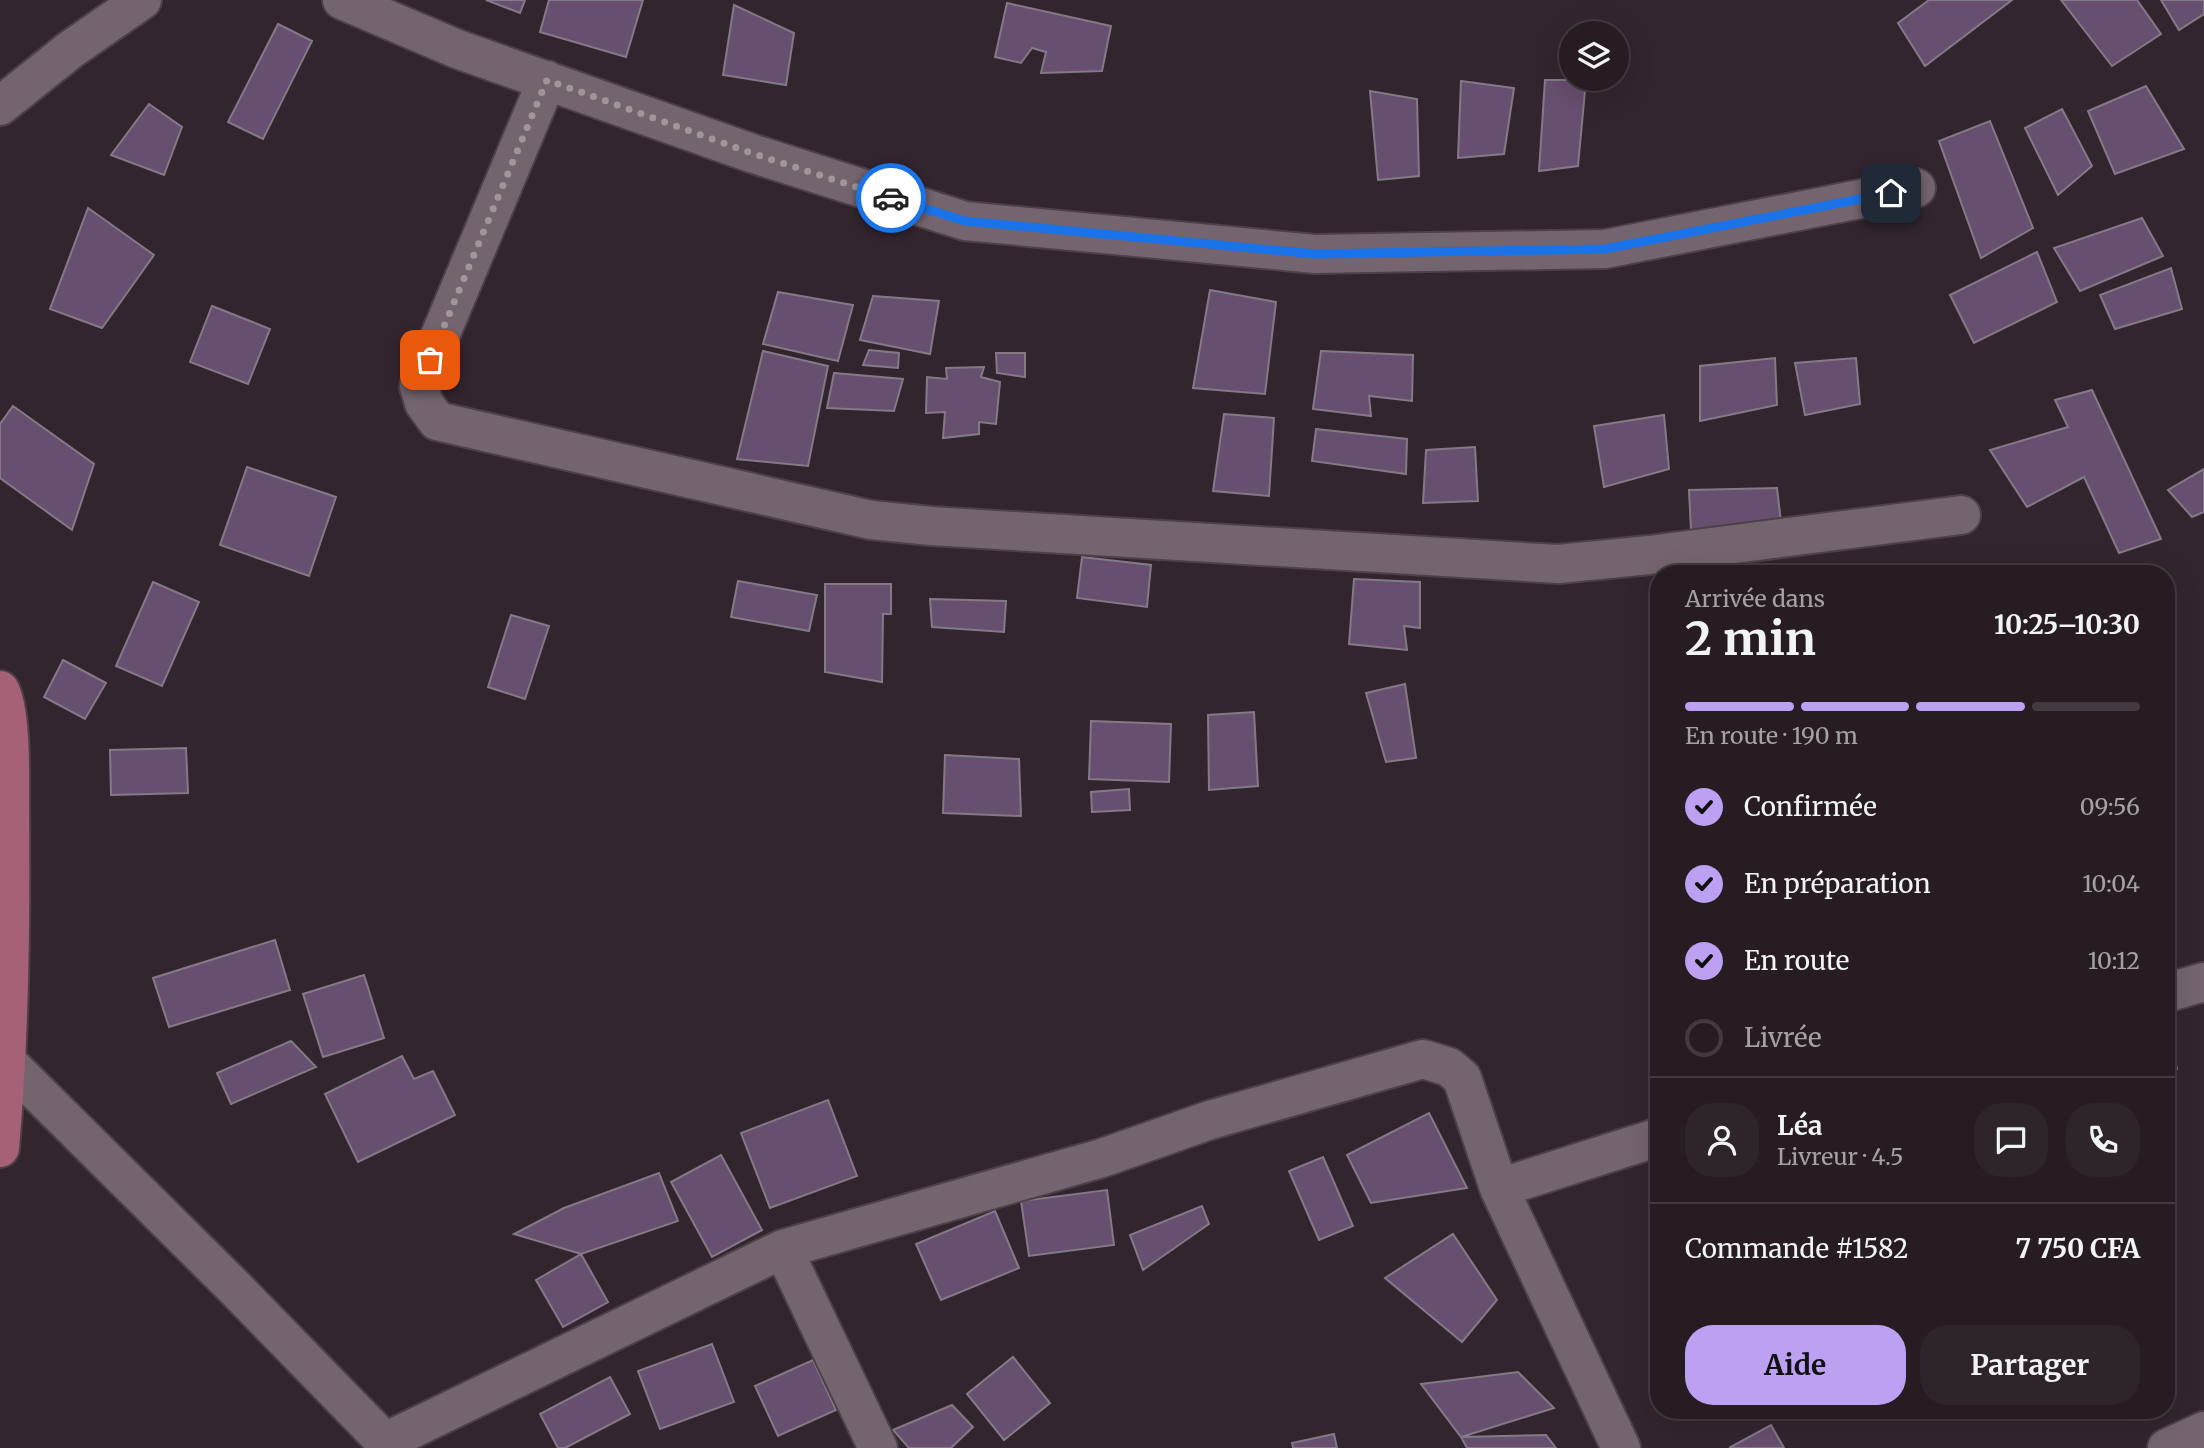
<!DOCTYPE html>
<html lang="fr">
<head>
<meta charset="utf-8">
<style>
	:root { --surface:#261c22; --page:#2e252a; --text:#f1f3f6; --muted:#a4a1a5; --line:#423a40; --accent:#bca0f2 }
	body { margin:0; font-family:Merriweather,serif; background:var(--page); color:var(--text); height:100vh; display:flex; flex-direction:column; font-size:26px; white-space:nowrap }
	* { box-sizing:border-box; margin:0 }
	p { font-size:23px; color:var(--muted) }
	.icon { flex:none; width:38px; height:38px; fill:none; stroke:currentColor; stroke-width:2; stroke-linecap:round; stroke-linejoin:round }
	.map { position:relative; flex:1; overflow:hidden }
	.side { position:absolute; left:1650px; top:565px; width:525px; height:854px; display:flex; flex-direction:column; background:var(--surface); border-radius:28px; box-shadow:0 7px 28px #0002,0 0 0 2px var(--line) }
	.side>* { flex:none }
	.buttons { position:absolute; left:1559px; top:21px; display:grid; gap:14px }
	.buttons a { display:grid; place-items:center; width:70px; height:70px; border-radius:50%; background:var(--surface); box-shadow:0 7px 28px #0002,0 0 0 2px var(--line); font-size:35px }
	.pin { position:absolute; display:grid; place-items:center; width:60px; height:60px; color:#fff; margin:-30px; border-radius:14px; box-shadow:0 4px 10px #0006 }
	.courier { position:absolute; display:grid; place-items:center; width:70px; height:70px; margin:-35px; border:5px solid #1a73e8; border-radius:50%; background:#fff; color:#222; box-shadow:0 2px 9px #0007 }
	.overview em { font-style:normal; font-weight:700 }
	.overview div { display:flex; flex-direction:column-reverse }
	.overview { display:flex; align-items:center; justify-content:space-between; height:119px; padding:0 35px }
	h1 { font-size:46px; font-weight:700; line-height:52px }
	.bar { display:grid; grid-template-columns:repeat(4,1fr); gap:10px 7px; align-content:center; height:84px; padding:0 35px }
	.bar i { height:9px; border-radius:5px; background:var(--line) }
	.bar .on { background:var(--accent) }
	.bar p { grid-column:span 4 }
	.line { display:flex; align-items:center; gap:18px; padding:0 35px; border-top:2px solid var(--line) }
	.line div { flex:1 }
	.round { display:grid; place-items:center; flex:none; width:74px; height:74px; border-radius:28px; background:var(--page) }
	ol { padding:0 35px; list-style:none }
	li { display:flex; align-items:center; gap:21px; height:77px }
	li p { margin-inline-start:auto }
	li .icon { padding:7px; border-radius:50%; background:var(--accent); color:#111; stroke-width:4 }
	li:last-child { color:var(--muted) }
	li i { width:38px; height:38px; border:4px solid var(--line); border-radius:50% }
	.primary-button { display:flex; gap:14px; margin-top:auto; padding:14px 35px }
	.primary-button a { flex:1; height:80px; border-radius:28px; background:var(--accent); color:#111; font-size:28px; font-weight:700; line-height:80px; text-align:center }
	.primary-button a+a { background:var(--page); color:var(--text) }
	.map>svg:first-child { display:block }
	.building { fill:#674f6f; stroke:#847987; stroke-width:2 }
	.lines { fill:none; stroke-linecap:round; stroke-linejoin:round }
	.minor-casing { stroke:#4c4148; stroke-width:42 }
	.major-casing { stroke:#4c4148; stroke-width:42 }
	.minor { stroke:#74646e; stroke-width:38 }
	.major { stroke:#a66177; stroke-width:38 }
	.done { stroke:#a0959b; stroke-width:7; stroke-dasharray:0 12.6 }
	.route { stroke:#1a73e8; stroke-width:9 }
</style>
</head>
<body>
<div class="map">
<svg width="2204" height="1448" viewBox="0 0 2204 1448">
	<rect width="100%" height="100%" fill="#33252e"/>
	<path class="building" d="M486,0H525L520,13Z
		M549,0H643L626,57L540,32Z
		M1929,0H2012L1925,66L1898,23Z
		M2061,0H2137L2161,34L2112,66Z
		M2161,0H2204V14L2179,30Z
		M1007,3L1111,26L1102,71L1041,73L1046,52L1032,48L1021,63L995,57Z
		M734,5L794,33L786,85L723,75Z
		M278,24L312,41L263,139L228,122Z
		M1545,80H1586L1578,166L1539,171Z
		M1461,81L1514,88L1504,154L1458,158Z
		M2146,86L2184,149L2115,174L2088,111Z
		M1370,91L1417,99L1419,176L1378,180Z
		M149,104L182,127L164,175L111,155Z
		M2062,109L2092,166L2058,195L2025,128Z
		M1990,121L2033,228L1981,258L1939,141Z
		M88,208L154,255L102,328L50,309Z
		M2142,218L2163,256L2080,291L2054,248Z
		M2037,252L2057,302L1974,343L1950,295Z
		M2171,268L2182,309L2115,329L2100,295Z
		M1210,290L1276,302L1265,394L1193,388Z
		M778,292L853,305L838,361L763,344Z
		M873,296L939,301L930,354L860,340Z
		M212,306L270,329L248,384L190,362Z
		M869,350L899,353L898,368L863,365Z
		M763,351L828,366L808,466L737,459Z
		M1321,351L1413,355L1412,401L1369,396L1371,416L1313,409Z
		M996,353H1025V377L997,373Z
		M1775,358L1777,405L1700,421V366Z
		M1856,358L1860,404L1805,415L1795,363Z
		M984,367L981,377L1000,382L996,424L979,422V434L943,438L945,412L926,413L927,377L947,379L946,368Z
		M834,373L903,379L894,411L827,408Z
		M2092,390L2161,539L2119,553L2084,477L2027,507L1990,450L2068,427L2055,400Z
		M13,406L94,464L72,530L0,478V424Z
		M1224,414L1274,418L1269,496L1213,491Z
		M1664,415L1669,469L1604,487L1594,426Z
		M1316,429L1407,439L1406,474L1312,461Z
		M1475,447L1478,501L1423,503L1426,450Z
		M247,467L336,497L309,576L220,545Z
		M2204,469V512L2192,517L2168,490Z
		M1777,488L1781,522L1691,531L1689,490Z
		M1082,557L1151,565L1147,607L1077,598Z
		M1354,579L1420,582V628L1404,626L1407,650L1349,644Z
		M738,581L817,595L809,631L731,617Z
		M153,582L199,602L162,686L116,666Z
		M825,584H891V614H883L882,682L825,672Z
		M930,599L1006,601L1004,632L932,627Z
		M511,615L549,626L525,699L488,687Z
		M63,660L106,683L85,719L44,697Z
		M1405,684L1416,758L1386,762L1366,693Z
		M1254,712L1258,786L1209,790L1208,715Z
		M1091,721L1171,724L1169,782L1089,779Z
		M186,748L188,793L111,795L110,750Z
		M945,755L1019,759L1021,816L943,813Z
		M1129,789L1130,810L1092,812L1091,792Z
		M275,940L290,990L169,1027L153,978Z
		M364,975L384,1038L323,1057L303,994Z
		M2167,1025L2177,1069L2166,1073V1025Z
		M291,1041L316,1067L231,1104L217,1073Z
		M402,1056L414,1079L433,1071L455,1115L358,1162L325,1094Z
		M828,1100L857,1176L770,1208L741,1133Z
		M1429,1113L1467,1188L1371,1203L1347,1155Z
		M721,1155L762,1230L712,1257L671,1182Z
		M1323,1157L1353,1226L1319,1240L1289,1171Z
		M659,1173L678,1221L581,1254L514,1234L564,1208Z
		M1107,1190L1114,1245L1029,1256L1021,1201Z
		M1202,1206L1209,1224L1143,1270L1130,1235Z
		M995,1211L1019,1268L941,1300L916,1244Z
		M1453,1234L1497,1300L1462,1342L1385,1278Z
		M581,1254L608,1302L563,1327L536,1280Z
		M712,1344L734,1402L660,1429L638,1371Z
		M1013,1357L1050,1403L1004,1440L967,1394Z
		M813,1360L836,1410L778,1436L755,1386Z
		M1518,1372L1554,1408L1461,1437L1421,1384Z
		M610,1377L630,1414L565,1448H558L540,1414Z
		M952,1405L973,1427L951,1448H909L893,1430Z
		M1771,1425L1784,1448H1729Z
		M1334,1434L1337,1448H1293L1292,1443Z
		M1546,1435L1556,1448H1467L1461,1437Z"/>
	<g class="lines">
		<defs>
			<path id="minor" d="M342,0L457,49L754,154L965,221L1315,254L1605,249L1916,188
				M547,80L419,386L424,403L437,421L871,520L931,526L1558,564L1649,555L1961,515
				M0,106L70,50L142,0
				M2166,993L2204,982
				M8,1063L235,1288L391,1448
				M1499,1188L1621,1448
				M783,1249L878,1448
				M385,1442L783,1249L1102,1158L1210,1120L1423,1059L1449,1067L1462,1078L1499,1188L1659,1137
				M2167,1448L2204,1431"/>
			<path id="major" d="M0,690C12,710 10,781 10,806C11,921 10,1034 0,1148"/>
		</defs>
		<use href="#minor" class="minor-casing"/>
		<use href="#major" class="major-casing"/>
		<use href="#minor" class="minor"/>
		<use href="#major" class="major"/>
	</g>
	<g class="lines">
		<path class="done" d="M430,360L547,80L754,154L891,198"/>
		<path class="route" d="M891,198L965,221L1315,254L1605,249L1891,193"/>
	</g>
</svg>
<div class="buttons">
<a><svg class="icon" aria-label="layers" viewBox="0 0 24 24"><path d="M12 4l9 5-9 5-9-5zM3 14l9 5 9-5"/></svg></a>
</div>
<div class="pin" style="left:430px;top:360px;background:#ea580c"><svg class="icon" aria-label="bag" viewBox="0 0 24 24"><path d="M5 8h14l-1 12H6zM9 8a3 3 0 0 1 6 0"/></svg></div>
<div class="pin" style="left:1891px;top:193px;background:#1f2937"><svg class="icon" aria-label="home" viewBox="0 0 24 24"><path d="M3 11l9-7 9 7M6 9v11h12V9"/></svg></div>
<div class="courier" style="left:891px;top:198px"><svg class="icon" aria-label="car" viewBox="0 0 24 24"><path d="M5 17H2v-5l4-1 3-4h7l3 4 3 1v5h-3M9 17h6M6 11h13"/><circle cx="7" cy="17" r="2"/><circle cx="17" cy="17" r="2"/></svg></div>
<section class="side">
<div class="overview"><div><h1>2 min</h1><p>Arrivée dans</p></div><em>10:25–10:30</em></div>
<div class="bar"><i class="on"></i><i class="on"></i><i class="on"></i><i></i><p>En route · 190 m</p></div>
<ol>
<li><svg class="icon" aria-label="check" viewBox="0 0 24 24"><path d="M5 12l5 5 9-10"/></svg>Confirmée<p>09:56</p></li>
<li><svg class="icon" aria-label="check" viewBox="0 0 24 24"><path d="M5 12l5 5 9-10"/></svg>En préparation<p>10:04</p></li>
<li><svg class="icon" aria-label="check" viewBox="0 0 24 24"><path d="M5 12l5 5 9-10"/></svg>En route<p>10:12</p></li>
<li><i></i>Livrée</li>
</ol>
<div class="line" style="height:126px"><a class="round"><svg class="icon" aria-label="person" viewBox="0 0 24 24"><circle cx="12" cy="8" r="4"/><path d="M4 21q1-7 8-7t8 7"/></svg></a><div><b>Léa</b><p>Livreur · 4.5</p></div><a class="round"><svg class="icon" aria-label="chat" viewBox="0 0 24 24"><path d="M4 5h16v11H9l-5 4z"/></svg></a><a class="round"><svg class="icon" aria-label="phone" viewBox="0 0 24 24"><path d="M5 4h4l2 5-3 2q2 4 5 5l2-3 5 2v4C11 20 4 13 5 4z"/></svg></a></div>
<div class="line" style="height:91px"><div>Commande #1582</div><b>7 750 CFA</b></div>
<div class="primary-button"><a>Aide</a><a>Partager</a></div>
</section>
</div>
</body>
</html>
